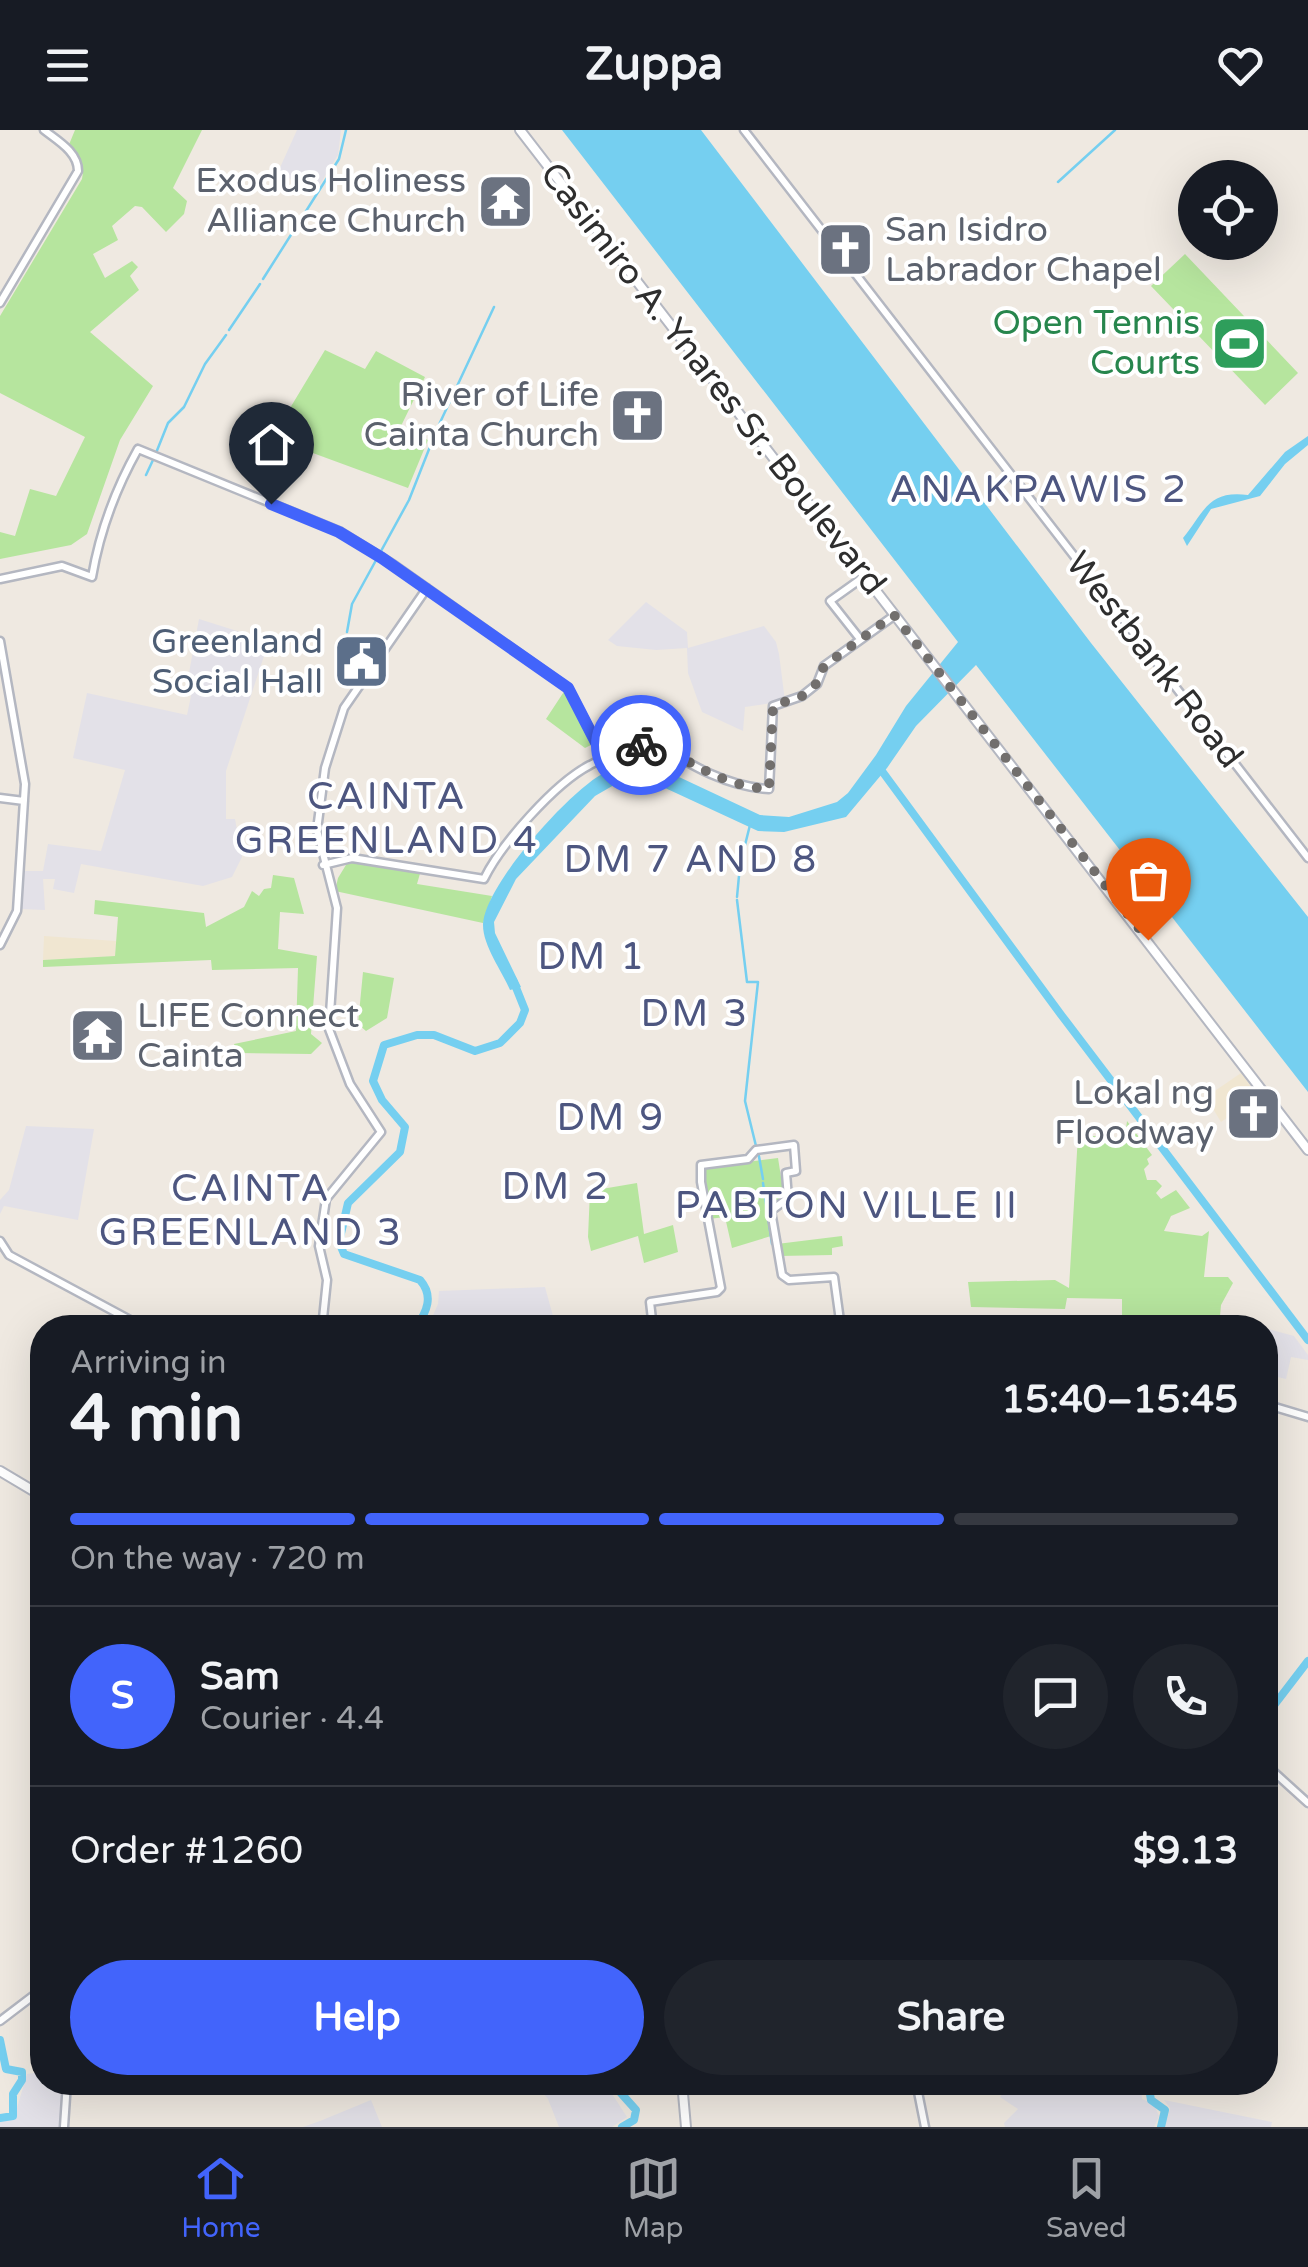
<!DOCTYPE html>
<html lang="en">
<head>
<meta charset="utf-8">
<style>
	:root { --surface:#171b24; --page:#20242c; --text:#f1f3f6; --muted:#9ea1a6; --line:#363941; --accent:#4264fb }
	body { margin:0; font-family:"Varela Round",sans-serif; background:var(--page); color:var(--text); height:100vh; display:flex; flex-direction:column; font-size:38px; white-space:nowrap }
	* { box-sizing:border-box; margin:0 }
	p { font-size:32px; color:var(--muted) }
	.icon { flex:none; width:55px; height:55px; fill:none; stroke:currentColor; stroke-width:2; stroke-linecap:round; stroke-linejoin:round }
	.map { position:relative; flex:1; overflow:hidden }
	.drawer { position:absolute; left:30px; top:1185px; width:1248px; height:780px; display:flex; flex-direction:column; background:var(--surface); border-radius:40px; box-shadow:0 10px 40px #0002 }
	.drawer>* { flex:none }
	.fabs { position:absolute; left:1178px; top:30px; display:grid; gap:20px }
	.fabs a { display:grid; place-items:center; width:100px; height:100px; border-radius:50%; background:var(--surface); box-shadow:0 10px 40px #0002; font-size:50px }
	.pin { position:absolute; display:grid; place-items:center; width:85px; height:85px; color:#fff; margin:-102px -42px; border-radius:50% 50% 50% 0; rotate:-45deg; box-shadow:0 0 10px #0007 }
	.pin .icon { rotate:45deg }
	.courier { position:absolute; display:grid; place-items:center; width:100px; height:100px; margin:-50px; border:8px solid #4264fb; border-radius:50%; background:#fff; color:#222; box-shadow:0 2px 12px #0007 }
	.headline em { font-style:normal; font-weight:700 }
	.headline div { display:flex; flex-direction:column-reverse }
	.headline { display:flex; align-items:center; justify-content:space-between; height:170px; padding:0 40px }
	h1 { font-size:65px; font-weight:700; line-height:75px }
	.bar { display:grid; grid-template-columns:repeat(4,1fr); gap:15px 10px; align-content:center; height:120px; padding:0 40px }
	.bar i { height:12px; border-radius:8px; background:var(--line) }
	.bar .current { background:var(--accent) }
	.bar p { grid-column:span 4 }
	.line { display:flex; align-items:center; gap:25px; padding:0 40px; border-top:2px solid var(--line) }
	.line div { flex:1 }
	.round { display:grid; place-items:center; flex:none; width:105px; height:105px; border-radius:52px; background:var(--page) }
	.cta { display:flex; gap:20px; margin-top:auto; padding:20px 40px }
	.cta a { flex:1; height:115px; border-radius:60px; background:var(--accent); color:#fff; font-size:40px; font-weight:700; line-height:115px; text-align:center }
	.cta a+a { background:var(--page); color:var(--text) }
	header { display:flex; justify-content:space-between; align-items:center; height:130px; padding:0 40px; background:var(--surface); font-size:45px; font-weight:700 }
	.dock { display:flex; justify-content:space-around; align-items:center; height:140px; border-top:2px solid var(--line); background:var(--surface); font-size:28px; color:var(--muted) }
	.dock a { display:grid; justify-items:center; gap:5px }
	.dock .current { color:var(--accent) }
	.map>svg:first-child { display:block }
	.industrial { fill:#e3e1e8 }
	.education { fill:#f0e6d1 }
	.green { fill:#b6e59e }
	.water { fill:#75cff0 }
	.lines { fill:none; stroke-linecap:round; stroke-linejoin:round }
	.stream { stroke:#75cff0; stroke-width:2.5 }
	.river { stroke:#75cff0; stroke-width:8 }
	.tertiary-casing { stroke:#b4b7c1; stroke-width:11 }
	.secondary-casing { stroke:#b4b7c1; stroke-width:12 }
	.tertiary { stroke:#fff; stroke-width:6 }
	.secondary { stroke:#fff; stroke-width:8 }
	.done { stroke:#726f6d; stroke-width:10; stroke-dasharray:0 18 }
	.route { stroke:#4264fb; stroke-width:12 }
	.labels { text-anchor:middle; dominant-baseline:central; stroke-width:8; stroke-linejoin:round; paint-order:stroke }
	.worship-label { font-size:35px; fill:#5b616d; stroke:#fff; text-anchor:end }
	.leisure-label { font-size:35px; fill:#27864d; stroke:#fff; text-anchor:end }
	.street-label { font-size:35px; fill:#2e2e2e; stroke:#fff }
	.service-label { font-size:35px; fill:#4e5e75; stroke:#fff; text-anchor:end }
	.neighbourhood-label { font-size:38px; letter-spacing:2.5px; fill:#4d5680; stroke:#fff }
</style>
</head>
<body>
<header><svg class="icon" aria-label="menu" viewBox="0 0 24 24"><path d="M4 6h16M4 12h16M4 18h16"/></svg>Zuppa<svg class="icon" aria-label="heart" viewBox="0 0 24 24"><path d="M12 20l-8-8c-3-5 5-10 8-4 3-6 11-1 8 4z"/></svg></header>
<div class="map">
<svg width="1308" height="1997" viewBox="0 0 1308 1997">
	<rect width="100%" height="100%" fill="#efe9e1"/>
	<path class="industrial" d="M297,0H341L338,25L315,62L278,42Z
		M646,472L687,502L688,518L764,496L776,512L779,524L785,571L745,577L743,601L702,582L688,543L687,518L656,520L617,516L608,510Z
		M199,489L269,511L226,641V689H235L242,727L232,747L203,756L81,734L74,763L53,759L55,749H43L45,780L21,779L22,741H43L48,714L101,721L125,640L73,628L87,563L187,585L191,566L186,559Z
		M26,996L94,999L78,1090L4,1076L0,1084V1070L9,1060Z
		M545,1157L556,1197H428L438,1174L439,1161Z
		M1265,1198L1294,1206L1308,1225V1230L1291,1227L1286,1249L1265,1244Z
		M42,1942V1952L63,1953L61,1997H0V1990L14,1988L27,1944Z
		M535,1953H605L627,1987L612,1997H559L548,1969Z
		M1010,1953H1141L1142,1969L1154,1974L1159,1986L1154,1997H1005L1004,1993L1018,1979L1000,1967Z
		M371,1970L382,1997H303L320,1991Z
		M1164,1970L1272,1992L1271,1997H1165L1170,1978Z"/>
	<path class="education" d="M44,806L116,811L115,826L43,830Z
		M1241,943L1258,966L1221,992L1206,967Z"/>
	<path class="green" d="M75,0H202L173,58L187,71L184,84L166,102L142,77L135,76L112,96L118,110L93,124L105,148L132,131L138,137L130,146L139,160L90,202L153,256L120,310L87,404L71,415L0,429V402L15,406L30,359L56,366L85,307L0,263V186L82,49C85,33 80,26 68,17Z
		M1185,124L1298,243L1265,275L1151,156Z
		M325,220L365,239L376,221L425,247L401,296L428,310L408,358L272,308Z
		M565,560L573,569L595,613L585,618L546,589Z
		M349,730L421,740L417,754L492,766L483,793L335,761L338,748Z
		M273,745L294,748L304,784L280,782L278,819L317,826L311,904L322,913L311,924L237,923L234,914L296,901L298,838L212,840L211,830L43,837V830L115,826L118,787L94,784L95,770L204,783L206,797L244,777L252,761L259,766L264,759L271,758Z
		M363,842L394,848L387,888L366,901L358,894Z
		M1127,991L1152,1025L1147,1029L1149,1034L1144,1039L1147,1050H1156L1162,1056L1156,1063L1161,1069L1176,1060L1190,1078L1171,1086L1164,1101L1202,1106L1209,1101L1204,1147H1228L1233,1153L1221,1175L1219,1197H1122V1169L1067,1168L1065,1179L971,1177L968,1152L1055,1150L1069,1158L1078,1005L1125,1008Z
		M778,1028L784,1066L766,1080L771,1106L732,1118L725,1087L709,1089L702,1038Z
		M637,1053L644,1104L673,1095L678,1122L644,1133L638,1106L591,1121L588,1107L590,1061Z
		M842,1106L843,1116L832,1118V1125L779,1126L777,1114Z"/>
	<path class="water" d="M562,0H701L1091,513L1308,787V962L976,535L916,596L887,638L846,687L784,702L758,701L650,651L614,655L595,666L516,749L494,792L495,803L521,857L510,860C502,841 483,816 483,795C484,756 568,663 602,644C615,637 632,634 647,632L760,685L789,687L837,672L848,663L876,625L906,576L958,512Z
		M1308,306V315L1285,334L1260,366L1211,379L1187,416L1183,408C1205,381 1208,360 1248,365L1285,322Z"/>
	<g class="lines">
		<path class="stream" d="M1058,52L1115,0
			M263,149L339,29L346,0
			M229,200L260,154
			M156,323L168,293L184,277L205,234L226,205
			M146,345L153,330
			M347,502L352,474L409,370L437,299L494,177
			M737,767L740,735L750,695
			M737,770L747,852H758L745,971L756,1016
			M758,1021L763,1049
			M763,1053L772,1114"/>
		<path class="river" d="M879,637L1062,886L1308,1210
			M416,1198C427,1181 434,1166 420,1150L344,1124L339,1112L348,1073L400,1022L405,997L382,970L373,951L384,915L417,905H434L475,921L500,913L520,893L525,880L513,850
			M1265,1587L1308,1531
			M0,1910L6,1939L22,1942V1950L13,1964V1986L0,1988
			M611,1952L636,1980L634,1990L622,1997
			M1148,1952L1151,1970L1165,1980L1161,1997"/>
		<defs>
			<path id="tertiary" d="M744,0L1308,728
				M0,173L78,41C78,22 58,11 44,0
				M0,449L62,436L92,447C100,400 115,360 138,319L339,401L394,435L568,558L604,628
				M860,509L830,471L865,446
				M0,511L25,654L17,781L0,815
				M0,668L24,671
				M323,735L352,728L484,749C501,714 555,653 590,635C608,625 629,619 649,613L656,614C691,635 727,657 769,659L773,576L802,566L817,554L824,536L895,485
				M0,1111L9,1125L145,1198
				M322,1198L327,1150L319,1116L326,1069L381,1002L350,954L329,899L337,778L317,700L325,638L344,578L427,458
				M653,1198L650,1172L717,1162L721,1158L701,1052V1035L748,1029L756,1020L794,1015L796,1041L786,1043L788,1068L771,1081L782,1145L789,1150L834,1147L841,1198
				M1265,1274L1308,1287
				M1265,1634L1308,1673
				M0,1891L42,1859
				M916,1952L925,1997
				M64,1997L67,1952"/>
			<path id="secondary" d="M520,0L1308,1020
				M0,1341L42,1366
				M682,1952L686,1997"/>
		</defs>
		<use href="#tertiary" class="tertiary-casing"/>
		<use href="#secondary" class="secondary-casing"/>
		<use href="#tertiary" class="tertiary"/>
		<use href="#secondary" class="secondary"/>
	</g>
	<g class="lines">
		<path class="done" d="M641,615L654,613C691,632 725,657 769,659L773,576L802,566L816,554L824,536L894,485L1148,810"/>
		<path class="route" d="M271,374L339,402L382,428L568,558L604,628L641,615"/>
	</g>
	<defs>
		<symbol id="temple-square" viewBox="-11 -11 22 22"><rect x="-9" y="-9" width="18" height="18" rx="4" fill="#6b7280" stroke="#fff"/><path d="M0-6L5-2H3V0L6.5 2.5H4V6H1.5V3h-3V6H-4V2.5H-6.5L-3 0V-2H-5Z" fill="#fff"/></symbol>
		<symbol id="church-square" viewBox="-11 -11 22 22"><rect x="-9" y="-9" width="18" height="18" rx="4" fill="#6b7280" stroke="#fff"/><path d="M-1.2-6h2.4v3.5h3.3v2.4h-3.3V6h-2.4V-.1h-3.3v-2.4h3.3Z" fill="#fff"/></symbol>
		<symbol id="stadium-square" viewBox="-11 -11 22 22"><rect x="-9" y="-9" width="18" height="18" rx="4" fill="#2e9e5b" stroke="#fff"/><path d="M0-5a6.5 5 0 1 0 0 10a6.5 5 0 1 0 0-10ZM-3.5-1.8h7v3.6h-7Z" fill="#fff"/></symbol>
		<symbol id="civic-square" viewBox="-11 -11 22 22"><rect x="-9" y="-9" width="18" height="18" rx="4" fill="#5c6f8a" stroke="#fff"/><path d="M-.6-6.5H3V-4.5H.6V-3L4-1V1h2V6H-6V1h2V-1L-.6-3ZM-1.2 2.5V6h2.4V2.5Z" fill="#fff"/></symbol>
	</defs>
	<g fill-rule="evenodd">
		<use href="#temple-square" x="474" y="40" width="63" height="63"/>
		<use href="#church-square" x="814" y="88" width="63" height="63"/>
		<use href="#stadium-square" x="1208" y="182" width="63" height="63"/>
		<use href="#church-square" x="606" y="254" width="63" height="63"/>
		<use href="#civic-square" x="330" y="500" width="63" height="63"/>
		<use href="#temple-square" x="66" y="874" width="63" height="63"/>
		<use href="#church-square" x="1222" y="952" width="63" height="63"/>
	</g>
	<g class="labels">
		<g class="worship-label">
			<text x="466" y="51">Exodus Holiness<tspan x="466" dy="40">Alliance Church</tspan></text>
			<text x="885" y="100" text-anchor="start">San Isidro<tspan x="885" dy="40">Labrador Chapel</tspan></text>
			<text x="599" y="265">River of Life<tspan x="599" dy="40">Cainta Church</tspan></text>
			<text x="137" y="886" text-anchor="start">LIFE Connect<tspan x="137" dy="40">Cainta</tspan></text>
			<text x="1214" y="963">Lokal ng<tspan x="1214" dy="40">Floodway</tspan></text>
		</g>
		<g class="leisure-label">
			<text x="1200" y="193">Open Tennis<tspan x="1200" dy="40">Courts</tspan></text>
		</g>
		<g class="street-label">
			<text transform="translate(713 249) rotate(52)">Casimiro A. Ynares Sr. Boulevard</text>
			<text transform="translate(1154 530) rotate(52)">Westbank Road</text>
		</g>
		<g class="service-label">
			<text x="323" y="512">Greenland<tspan x="323" dy="40">Social Hall</tspan></text>
		</g>
		<g class="neighbourhood-label">
			<text x="1039" y="360">ANAKPAWIS 2</text>
			<text x="387" y="667">CAINTA<tspan x="387" dy="44">GREENLAND 4</tspan></text>
			<text x="691" y="730">DM 7 AND 8</text>
			<text x="592" y="827">DM 1</text>
			<text x="695" y="884">DM 3</text>
			<text x="611" y="988">DM 9</text>
			<text x="556" y="1057">DM 2</text>
			<text x="251" y="1059">CAINTA<tspan x="251" dy="44">GREENLAND 3</tspan></text>
			<text x="847" y="1076">PABTON VILLE II</text>
		</g>
	</g>
</svg>
<div class="fabs">
<a><svg class="icon" aria-label="locate" viewBox="0 0 24 24"><circle cx="12" cy="12" r="6"/><path d="M12 2v4M12 18v4M2 12h4M18 12h4"/></svg></a>
</div>
<div class="pin" style="left:1148px;top:810px;background:#ea580c"><svg class="icon" aria-label="bag" viewBox="0 0 24 24"><path d="M5 8h14l-1 12H6zM9 8a3 3 0 0 1 6 0"/></svg></div>
<div class="pin" style="left:271px;top:374px;background:#1f2937"><svg class="icon" aria-label="home" viewBox="0 0 24 24"><path d="M3 11l9-7 9 7M6 9v11h12V9"/></svg></div>
<div class="courier" style="left:641px;top:615px"><svg class="icon" aria-label="bike" viewBox="0 0 24 24"><circle cx="6" cy="16" r="4"/><circle cx="18" cy="16" r="4"/><path d="M6 16l4-8h5l3 8M10 8l3 8H6M13 5h3"/></svg></div>
<section class="drawer">
<div class="headline"><div><h1>4 min</h1><p>Arriving in</p></div><em>15:40–15:45</em></div>
<div class="bar"><i class="current"></i><i class="current"></i><i class="current"></i><i></i><p>On the way · 720 m</p></div>
<div class="line" style="height:180px"><b class="round" style="background:var(--accent);color:#fff">S</b><div><b>Sam</b><p>Courier · 4.4</p></div><a class="round"><svg class="icon" aria-label="chat" viewBox="0 0 24 24"><path d="M4 5h16v11H9l-5 4z"/></svg></a><a class="round"><svg class="icon" aria-label="phone" viewBox="0 0 24 24"><path d="M5 4h4l2 5-3 2q2 4 5 5l2-3 5 2v4C11 20 4 13 5 4z"/></svg></a></div>
<div class="line" style="height:130px"><div>Order #1260</div><b>$9.13</b></div>
<div class="cta"><a>Help</a><a>Share</a></div>
</section>
</div>
<nav class="dock">
<a class="current"><svg class="icon" aria-label="home" viewBox="0 0 24 24"><path d="M3 11l9-7 9 7M6 9v11h12V9"/></svg>Home</a>
<a><svg class="icon" aria-label="map" viewBox="0 0 24 24"><path d="M3 6l6-2 6 2 6-2v14l-6 2-6-2-6 2zM9 4v14M15 6v14"/></svg>Map</a>
<a><svg class="icon" aria-label="saved" viewBox="0 0 24 24"><path d="M7 4h10v16l-5-4-5 4z"/></svg>Saved</a>
</nav>
</body>
</html>
